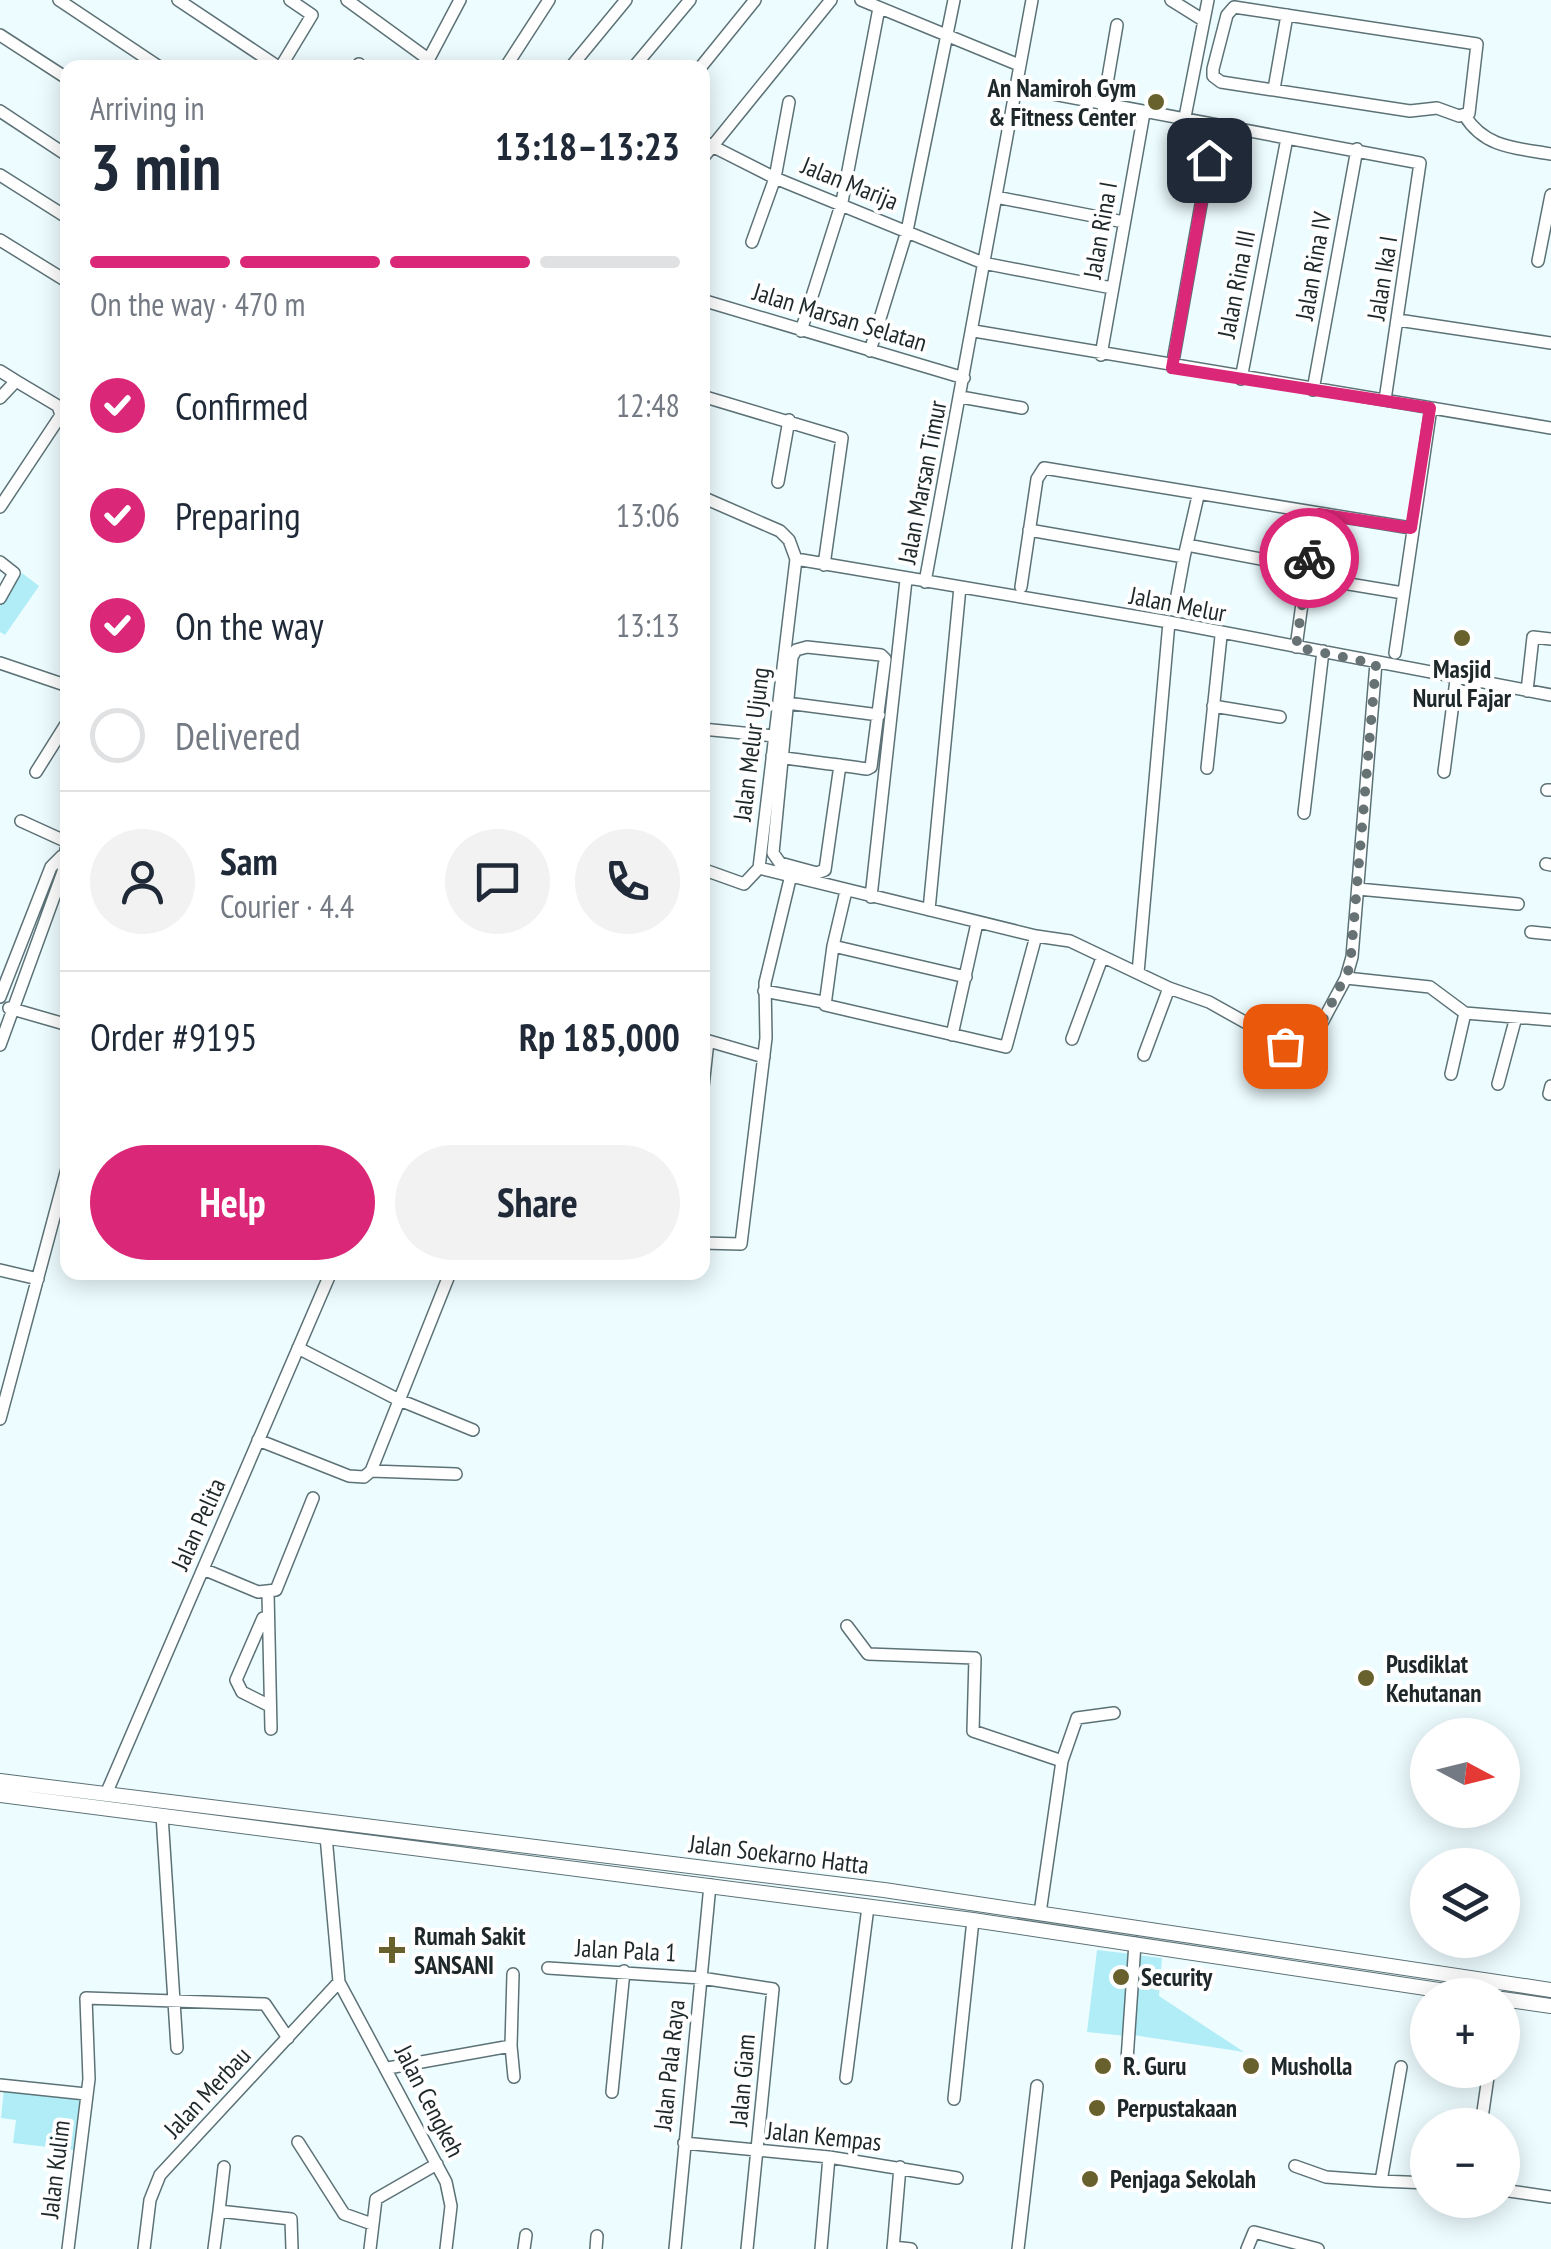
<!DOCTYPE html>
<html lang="en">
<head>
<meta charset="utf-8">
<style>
	:root { --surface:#fff; --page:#f2f2f3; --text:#1f2937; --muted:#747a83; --line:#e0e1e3; --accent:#db2777 }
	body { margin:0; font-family:"PT Sans Narrow",sans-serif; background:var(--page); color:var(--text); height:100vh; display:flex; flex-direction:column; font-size:38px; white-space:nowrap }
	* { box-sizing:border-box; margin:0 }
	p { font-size:32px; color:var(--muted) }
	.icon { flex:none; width:55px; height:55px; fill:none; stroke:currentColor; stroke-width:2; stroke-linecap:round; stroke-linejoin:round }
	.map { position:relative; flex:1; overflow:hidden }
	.details { position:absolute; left:60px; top:60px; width:650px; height:1220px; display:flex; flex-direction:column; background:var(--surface); border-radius:20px; box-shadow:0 5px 25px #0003 }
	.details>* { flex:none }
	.needle { width:65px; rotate:97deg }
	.buttons { position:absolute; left:1410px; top:1718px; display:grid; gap:20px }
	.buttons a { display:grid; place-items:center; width:110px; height:110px; border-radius:50%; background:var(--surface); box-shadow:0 5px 25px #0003; font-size:50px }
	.pin { position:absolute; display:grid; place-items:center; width:85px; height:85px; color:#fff; margin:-42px; border-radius:20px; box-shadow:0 5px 15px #0006 }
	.courier { position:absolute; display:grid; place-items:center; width:100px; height:100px; margin:-50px; border:8px solid #db2777; border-radius:50%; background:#fff; color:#222; box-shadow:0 2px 12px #0007 }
	.summary em { font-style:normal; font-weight:800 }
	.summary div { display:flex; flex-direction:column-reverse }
	.summary { display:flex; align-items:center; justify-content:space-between; height:170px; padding:0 30px }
	h1 { font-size:65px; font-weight:800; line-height:75px }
	.bar { display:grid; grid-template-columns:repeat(4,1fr); gap:15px 10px; align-content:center; height:120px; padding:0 30px }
	.bar i { height:12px; border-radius:8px; background:var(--line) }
	.bar .selected { background:var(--accent) }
	.bar p { grid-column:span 4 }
	.line { display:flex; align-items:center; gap:25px; padding:0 30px; border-top:2px solid var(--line) }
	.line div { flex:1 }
	.round { display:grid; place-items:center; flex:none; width:105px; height:105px; border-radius:52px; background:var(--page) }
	ol { padding:0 30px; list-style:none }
	li { display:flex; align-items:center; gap:30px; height:110px }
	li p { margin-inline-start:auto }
	li .icon { padding:10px; border-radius:50%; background:var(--accent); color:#fff; stroke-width:4 }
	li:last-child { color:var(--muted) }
	li i { width:55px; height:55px; border:5px solid var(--line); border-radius:50% }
	.button { display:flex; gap:20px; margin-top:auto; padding:20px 30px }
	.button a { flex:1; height:115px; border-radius:60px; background:var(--accent); color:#fff; font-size:40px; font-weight:800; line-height:115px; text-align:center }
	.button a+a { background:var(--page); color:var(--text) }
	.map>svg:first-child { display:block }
	.green { fill:#b1edf7 }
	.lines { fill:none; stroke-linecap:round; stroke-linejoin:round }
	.minor-casing { stroke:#5c7276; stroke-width:14 }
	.major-casing { stroke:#5c7276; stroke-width:16 }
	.minor { stroke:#fff; stroke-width:11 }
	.major { stroke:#fff; stroke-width:14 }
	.done { stroke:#667274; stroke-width:10; stroke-dasharray:0 18 }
	.route { stroke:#db2777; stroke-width:12 }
	.poi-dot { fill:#69612d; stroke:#fff; stroke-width:4 }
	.labels { text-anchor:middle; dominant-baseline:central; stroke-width:8; stroke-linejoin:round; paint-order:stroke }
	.poi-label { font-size:25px; font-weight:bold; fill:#1e2729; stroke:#fff; text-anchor:start }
	.street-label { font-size:25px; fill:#1e2729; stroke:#fff }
</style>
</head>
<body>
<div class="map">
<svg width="1551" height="2249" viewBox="0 0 1551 2249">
	<rect width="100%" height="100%" fill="#edfcff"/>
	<path class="green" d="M22,573L39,586L5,635L0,632V605Z
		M1097,1950L1132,1954L1123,2023L1126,2036L1087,2032Z
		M1137,1955L1162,1958L1159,1996L1244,2052L1133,2035Z
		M4,2089L81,2097L74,2150L13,2143L16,2120L1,2118Z"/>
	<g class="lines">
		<defs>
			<path id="minor" d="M59,0L161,68
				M178,0L280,68
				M347,0L428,59
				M861,0L1019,65
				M1171,0L1203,20
				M1234,7L1477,44L1469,113L1459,116L1437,108L1410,111L1221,82L1213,76V69L1227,15Z
				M0,35L68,79
				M280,68L312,15L290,0
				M357,68L359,64
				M424,68L460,0
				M505,68L549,0
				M570,68L626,0
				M633,68L690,0
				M700,68L755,0
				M1015,87L1420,163L1385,400
				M1274,89L1287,15
				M1103,107L1117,25
				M0,111L68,156
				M1465,116C1485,148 1516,148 1551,154
				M1184,122L1208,0
				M702,141L775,178L983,263L1112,288
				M702,159L831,0
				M0,175L68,218
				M996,197L1124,222
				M0,240L68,282
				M752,242L775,178L789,102
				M1538,261L1551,195
				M702,300L964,378
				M1398,320L1551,343
				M801,331L842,202L879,8
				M974,331L1551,428
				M870,351L907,231L954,0
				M1101,355L1144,113
				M1172,367L1215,126
				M0,371L16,381L0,398
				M1241,379L1287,138
				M1313,390L1357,149
				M702,396L842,438L824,565
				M961,397L1022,408
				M778,482L789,420
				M702,497L780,531L789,540L796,559L759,868L744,884L702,869
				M0,507L61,415L58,406L16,381
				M1029,530L1184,557L1198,496
				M1187,545L1308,568
				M796,559L1169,622L1551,695
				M0,562L14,573L0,598
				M1307,577L1403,593
				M925,582L1032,0
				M1021,587L1037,479L1044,468L1411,528
				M1175,606L1184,557
				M1296,647L1310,546L1319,514
				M1395,653L1431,408
				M0,663L68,686
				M1527,691L1533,637L1551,639
				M787,703L879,715
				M1213,706L1280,717
				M702,729L774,736
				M772,756C803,761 835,764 867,769L871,767L885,659L881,655L807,647L796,650L792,657L773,853L780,863L817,873L825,870L840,765
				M1207,768L1221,636
				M36,772L68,721
				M1444,772L1456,680
				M1547,790H1551
				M1304,813L1323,651
				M1546,864L1551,865
				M759,868L1036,936L1006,1047L825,1005L833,946
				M1358,889L1518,904
				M846,891L833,946L966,977
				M871,897L906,580
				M929,910L960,587
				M1531,932L1551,934
				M1036,936L1070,941L1169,988L1209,1002L1293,1049L1317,1032L1346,978L1430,987L1465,1013L1551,1020
				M1138,973L1169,622
				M1346,978L1352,957L1376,663
				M764,991L823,1002
				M0,997L51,867L62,856
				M9,1008L68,1025
				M952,1035L977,923
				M702,1039L764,1057
				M1072,1039L1102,958
				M0,1045L63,872L67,842L21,821
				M1144,1055L1169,988
				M1451,1074L1465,1013
				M1498,1084L1516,1017
				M1549,1094L1551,1086
				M702,1096L708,1041
				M702,1243L741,1244L766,1038L765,983L791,875
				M0,1270L38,1279
				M298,1348L397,1399L473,1430
				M0,1419L68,1165
				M258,1440L349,1476L364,1477L371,1471L456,1474
				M371,1471L450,1273
				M203,1569L258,1592L276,1590L313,1498
				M268,1593L271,1729
				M263,1618L236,1680L242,1692L268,1705
				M847,1626L868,1654L975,1658L973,1731L1062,1761L1040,1913
				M1062,1761L1077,1718L1114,1713
				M106,1794L331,1272
				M162,1815L177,2048
				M326,1836L339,1982L446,2182L451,2206L446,2249
				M548,1968L701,1978L773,1989L747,2249
				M511,2046L514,2077
				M1127,2060L1135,1943
				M1401,2067L1381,2181L1428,2183
				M388,2068L511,2046L513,1974
				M846,2078L868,1907
				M0,2085L86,2094
				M612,2092L624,1971
				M954,2099L973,1920
				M1481,2125L1489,2070
				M298,2142L344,2214L372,2224
				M684,2143L829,2157L957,2178
				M1295,2166L1326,2177L1381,2181
				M1502,2190L1551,2197
				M219,2211L224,2167
				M893,2247L911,2249
				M68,2249L89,2079L86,1998L265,2004L288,2038
				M144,2249L150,2200L160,2175L339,1982
				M214,2249L219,2211L291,2219L292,2249
				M370,2249L376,2199L437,2164
				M524,2249L526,2235
				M596,2249L597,2236
				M675,2249L710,1885
				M821,2249L829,2157
				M893,2249L900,2167
				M1018,2249L1037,2086
				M1247,2249L1254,2232L1318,2249"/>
			<path id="major" d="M0,1781L884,1890L1551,1990
				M0,1795L973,1920L1472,1995
				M1502,1999L1551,2006"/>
		</defs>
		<use href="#minor" class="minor-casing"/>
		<use href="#major" class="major-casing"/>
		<use href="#minor" class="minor"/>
		<use href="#major" class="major"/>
	</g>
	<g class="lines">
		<path class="done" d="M1285,1046L1299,1049L1317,1032L1350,967L1376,664L1296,647L1309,558"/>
		<path class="route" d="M1209,160L1172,368L1430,408L1411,528L1319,514L1309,558"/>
	</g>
	<g class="poi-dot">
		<circle cx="1156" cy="102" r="10"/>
		<circle cx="1462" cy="638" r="10"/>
		<circle cx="1366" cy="1678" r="10"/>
		<path d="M387 1935h10v10h10v10h-10v10h-10v-10h-10v-10h10z"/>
		<circle cx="1121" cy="1977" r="10"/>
		<circle cx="1103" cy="2066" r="10"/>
		<circle cx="1251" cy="2066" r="10"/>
		<circle cx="1097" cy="2108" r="10"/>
		<circle cx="1090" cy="2179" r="10"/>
	</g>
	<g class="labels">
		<g class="poi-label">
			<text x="1136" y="88" text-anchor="end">An Namiroh Gym<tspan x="1136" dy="29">&amp; Fitness Center</tspan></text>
			<text x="1462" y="669" text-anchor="middle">Masjid<tspan x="1462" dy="29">Nurul Fajar</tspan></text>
			<text x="1386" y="1664">Pusdiklat<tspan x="1386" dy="29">Kehutanan</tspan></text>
			<text x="414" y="1936">Rumah Sakit<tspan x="414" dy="29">SANSANI</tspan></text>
			<text x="1141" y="1977">Security</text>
			<text x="1123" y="2066">R. Guru</text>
			<text x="1271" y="2066">Musholla</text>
			<text x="1117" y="2108">Perpustakaan</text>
			<text x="1110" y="2179">Penjaga Sekolah</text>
		</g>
		<g class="street-label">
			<text transform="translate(850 183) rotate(22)">Jalan Marija</text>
			<text transform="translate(1100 230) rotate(-80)">Jalan Rina I</text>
			<text transform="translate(1313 266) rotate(-80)">Jalan Rina IV</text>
			<text transform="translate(1382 278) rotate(-81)">Jalan Ika I</text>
			<text transform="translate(1236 284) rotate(-79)">Jalan Rina III</text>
			<text transform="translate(840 317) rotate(17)">Jalan Marsan Selatan</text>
			<text transform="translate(922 482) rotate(-79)">Jalan Marsan Timur</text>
			<text transform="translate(1178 604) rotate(11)">Jalan Melur</text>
			<text transform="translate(751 744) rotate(-83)">Jalan Melur Ujung</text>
			<text transform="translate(198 1524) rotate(-66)">Jalan Pelita</text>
			<text transform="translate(779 1854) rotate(7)">Jalan Soekarno Hatta</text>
			<text transform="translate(626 1950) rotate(3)">Jalan Pala 1</text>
			<text transform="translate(669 2065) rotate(-84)">Jalan Pala Raya</text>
			<text transform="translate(742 2080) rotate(-85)">Jalan Giam</text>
			<text transform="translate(207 2092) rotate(-47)">Jalan Merbau</text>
			<text transform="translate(430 2101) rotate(63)">Jalan Cengkeh</text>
			<text transform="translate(824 2136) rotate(6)">Jalan Kempas</text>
			<text transform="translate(55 2169) rotate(-83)">Jalan Kulim</text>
		</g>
	</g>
</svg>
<div class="buttons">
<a><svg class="needle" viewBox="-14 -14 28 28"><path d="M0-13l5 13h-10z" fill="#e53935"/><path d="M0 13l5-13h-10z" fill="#747a83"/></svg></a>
<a><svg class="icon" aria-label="layers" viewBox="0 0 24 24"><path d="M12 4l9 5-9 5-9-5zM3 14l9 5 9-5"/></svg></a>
<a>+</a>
<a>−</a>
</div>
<div class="pin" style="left:1285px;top:1046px;background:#ea580c"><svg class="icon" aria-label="bag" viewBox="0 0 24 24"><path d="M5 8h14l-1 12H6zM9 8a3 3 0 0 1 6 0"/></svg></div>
<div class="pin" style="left:1209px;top:160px;background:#1f2937"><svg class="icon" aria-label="home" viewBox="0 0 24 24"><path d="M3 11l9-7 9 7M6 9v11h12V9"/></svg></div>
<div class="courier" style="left:1309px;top:558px"><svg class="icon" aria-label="bike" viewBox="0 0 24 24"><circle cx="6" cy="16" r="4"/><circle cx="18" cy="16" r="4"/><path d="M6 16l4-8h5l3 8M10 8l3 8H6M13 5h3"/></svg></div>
<section class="details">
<div class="summary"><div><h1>3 min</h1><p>Arriving in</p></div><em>13:18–13:23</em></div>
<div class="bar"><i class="selected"></i><i class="selected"></i><i class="selected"></i><i></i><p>On the way · 470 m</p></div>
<ol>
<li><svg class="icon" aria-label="check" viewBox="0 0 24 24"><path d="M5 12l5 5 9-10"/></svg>Confirmed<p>12:48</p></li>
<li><svg class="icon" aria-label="check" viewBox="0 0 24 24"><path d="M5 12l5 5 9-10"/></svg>Preparing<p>13:06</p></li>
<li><svg class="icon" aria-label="check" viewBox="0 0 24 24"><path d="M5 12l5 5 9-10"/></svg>On the way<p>13:13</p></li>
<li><i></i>Delivered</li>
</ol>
<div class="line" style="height:180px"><a class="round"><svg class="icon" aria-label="person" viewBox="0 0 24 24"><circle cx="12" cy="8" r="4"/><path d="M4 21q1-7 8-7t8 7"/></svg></a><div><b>Sam</b><p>Courier · 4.4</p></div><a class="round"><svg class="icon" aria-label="chat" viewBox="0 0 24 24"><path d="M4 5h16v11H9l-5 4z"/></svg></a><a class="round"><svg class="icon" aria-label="phone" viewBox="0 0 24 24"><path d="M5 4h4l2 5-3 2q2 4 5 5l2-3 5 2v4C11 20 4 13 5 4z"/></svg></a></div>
<div class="line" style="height:130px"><div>Order #9195</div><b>Rp 185,000</b></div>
<div class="button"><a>Help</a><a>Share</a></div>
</section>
</div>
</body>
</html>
